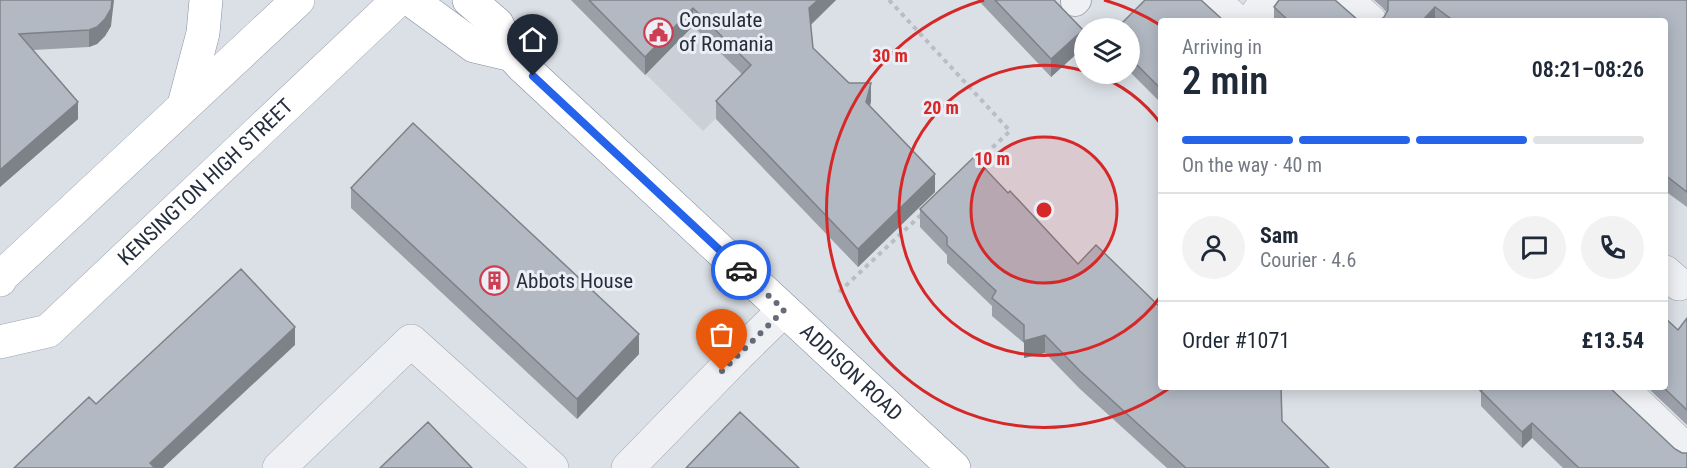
<!DOCTYPE html>
<html lang="en">
<head>
<meta charset="utf-8">
<style>
	:root { --surface:#fff; --page:#f2f2f3; --text:#1f2937; --muted:#747a83; --line:#e0e1e3; --accent:#2563eb }
	body { margin:0; font-family:"Roboto Condensed",sans-serif; background:var(--page); color:var(--text); height:100vh; display:flex; flex-direction:column; font-size:22px; white-space:nowrap }
	* { box-sizing:border-box; margin:0 }
	p { font-size:20px; color:var(--muted) }
	.icon { flex:none; width:33px; height:33px; fill:none; stroke:currentColor; stroke-width:2; stroke-linecap:round; stroke-linejoin:round }
	.map { position:relative; flex:1; overflow:hidden }
	.sheet { position:absolute; left:1158px; top:18px; width:510px; height:372px; display:flex; flex-direction:column; background:var(--surface); border-radius:6px; box-shadow:0 3px 15px #0003 }
	.sheet>* { flex:none }
	.buttons { position:absolute; left:1074px; top:18px; display:grid; gap:12px }
	.buttons a { display:grid; place-items:center; width:66px; height:66px; border-radius:50%; background:var(--surface); box-shadow:0 3px 15px #0003; font-size:30px }
	.pin { position:absolute; display:grid; place-items:center; width:51px; height:51px; color:#fff; margin:-62px -26px; border-radius:50% 50% 50% 0; rotate:-45deg; box-shadow:0 0 6px #0007 }
	.pin .icon { rotate:45deg }
	.courier { position:absolute; display:grid; place-items:center; width:60px; height:60px; margin:-30px; border:4px solid #2563eb; border-radius:50%; background:#fff; color:#222; box-shadow:0 2px 8px #0007 }
	.headline em { font-style:normal; font-weight:600 }
	.headline div { display:flex; flex-direction:column-reverse }
	.headline { display:flex; align-items:center; justify-content:space-between; height:102px; padding:0 24px }
	h1 { font-size:39px; font-weight:600; line-height:45px }
	.bar { display:grid; grid-template-columns:repeat(4,1fr); gap:9px 6px; align-content:center; height:72px; padding:0 24px }
	.bar i { height:8px; border-radius:4px; background:var(--line) }
	.bar .on { background:var(--accent) }
	.bar p { grid-column:span 4 }
	.line { display:flex; align-items:center; gap:15px; padding:0 24px; border-top:2px solid var(--line) }
	.line div { flex:1 }
	.round { display:grid; place-items:center; flex:none; width:63px; height:63px; border-radius:32px; background:var(--page) }
	.map>svg:first-child { display:block }
	.built { fill:#cacfd8 }
	.lines { fill:none; stroke-linecap:round; stroke-linejoin:round }
	.lane-casing { stroke:#a1a7b0; stroke-width:30 }
	.street-casing { stroke:#a1a7b0; stroke-width:34 }
	.primary-casing { stroke:#9ba4b2; stroke-width:34 }
	.highway-casing { stroke:#838d9d; stroke-width:34 }
	.path { stroke:#babec4; stroke-width:4; stroke-dasharray:4.5 4.5; stroke-linecap:butt }
	.lane { stroke:#eef0f4; stroke-width:28 }
	.street { stroke:#eef0f4; stroke-width:33 }
	.primary { stroke:#fff; stroke-width:33 }
	.highway { stroke:#fff; stroke-width:33 }
	.wall { fill:#9a9fa8 }
	.shaded-wall { fill:#7d8288 }
	.building { fill:#b3b9c3; stroke:#7d8288; stroke-width:1.5 }
	.done { stroke:#656c78; stroke-width:6; stroke-dasharray:0 10.8 }
	.route { stroke:#2563eb; stroke-width:8 }
	.ring { fill:none; stroke:#d62828; stroke-width:3 }
	.labels { text-anchor:middle; dominant-baseline:central; stroke-width:6; stroke-linejoin:round; paint-order:stroke }
	.poi-label { font-size:21px; fill:#252e3c; stroke:#ebeef4; text-anchor:start }
	.street-label { font-size:21px; fill:#252e3c; stroke:#ebeef4 }
	.centre { fill:#d62828; stroke:#ebeef4; stroke-width:3 }
	.ring-label { font-size:18px; text-anchor:middle; font-weight:bold; fill:#d62828; stroke:#ebeef4; stroke-width:6; stroke-linejoin:round; paint-order:stroke }
</style>
</head>
<body>
<div class="map">
<svg width="1687" height="468" viewBox="0 0 1687 468">
	<rect width="100%" height="100%" fill="#dbe0e6"/>
	<path class="built" d="M571,0H832L834,2L703,131Z"/>
	<g class="lines">
		<defs>
			<path id="lane" d="M1075,2L1077,0"/>
			<path id="street" d="M1214,0L1236,21
				M1346,0L1370,21
				M1252,21L1267,0
				M1665,272L1679,284
				M1620,387L1687,451
				M279,468L411,341L552,468
				M628,468L738,355L784,310"/>
			<g id="primary">
				<path d="M0,280L1,277L298,0"/>
				<path id="s1" d="M0,342L48,331L398,0"/>
			</g>
			<g id="highway">
				<path d="M411,0L474,46L512,55"/>
				<path id="s2" d="M469,0L497,24L512,55L522,66L954,468"/>
				<path d="M184,105L203,33L206,0"/>
			</g>
		</defs>
		<use href="#lane" class="lane-casing"/>
		<use href="#street" class="street-casing"/>
		<use href="#primary" class="primary-casing"/>
		<use href="#highway" class="highway-casing"/>
		<path class="path" d="M889,0L1010,131L976,163
			M839,292L923,213"/>
		<use href="#lane" class="lane"/>
		<use href="#street" class="street"/>
		<use href="#primary" class="primary"/>
		<use href="#highway" class="highway"/>
	</g>
	<path class="wall" d="M0,0L111,26L105,36L97,44L89,47L33,50L78,119L0,187Z
		M571,0H836L811,25L813,48L849,83L871,101L870,106L935,192L858,267L716,119V101L742,74L693,26L645,75Z
		M978,0H1054L1083,48L1051,77Z
		M1374,0H1687V207L1665,191V21H1379L1384,17L1387,13L1382,7Z
		M1274,7L1358,20L1361,21H1274Z
		M1161,21V103L1130,72V28Z
		M351,188L639,354L577,419L351,208Z
		M920,209L1161,387L1282,421L1329,468H1167L1080,389L1045,353L1024,358V343L992,316V306L947,263V255L920,227Z
		M1687,318V425L1647,387H1665L1678,330Z
		M1476,387H1609L1687,468H1563L1532,438L1522,448L1481,406V393Z"/>
	<path class="shaded-wall" d="M112,0H114L111,26L105,36L97,44L89,47V30Z
		M818,0H836L809,26V8Z
		M1435,7V21H1422Z
		M693,8V26L645,75V57Z
		M1083,30V48L1051,77V59Z
		M871,83V101L866,120V102Z
		M78,102V119L0,187V170Z
		M935,174V192L858,267V249Z
		M295,327V345L163,468H150V463Z
		M639,334V354L577,419V399Z
		M1045,335V353L1024,358V341Z
		M1532,423V438L1522,448V432Z"/>
	<path class="building" d="M0,0H112L111,9L105,19L97,27L89,30L19,34L78,102L0,170Z
		M589,0H818L809,8L813,48L849,83H871L866,102L935,174L858,249L716,101L751,65L693,8L645,57Z
		M995,0H1054L1083,30L1051,59Z
		M1145,0H1201L1224,21H1161V89L1130,58V28H1117Z
		M1279,0H1335L1358,20L1361,21H1289L1274,7Z
		M1388,0H1687V192L1665,175V21H1454L1435,7L1422,21H1379L1384,17L1388,10Z
		M413,123L639,334L577,399L351,188Z
		M974,157L1008,193L1010,191L1078,264L1096,245L1161,308V387H1281L1282,421L1329,468H1186L1080,371L1045,335L1024,341V325L992,298L996,291L947,245V237L920,209Z
		M241,269L295,327L150,463L155,468H14L89,397L96,404Z
		M1665,318L1678,330L1687,318V410L1663,387H1665Z
		M1484,387H1609L1675,449L1682,453H1687V468H1579L1532,423L1522,432L1481,391Z
		M740,412L799,468H686Z
		M428,422L472,468H380Z"/>
	<g class="lines">
		<path class="done" d="M722,371L784,310L741,270"/>
		<path class="route" d="M533,76L741,270"/>
	</g>
	<circle cx="1044" cy="210" r="73" fill="#d62828" fill-opacity=".12"/>
	<g class="ring">
		<circle cx="1044" cy="210" r="73"/>
		<path d="M1161 296A145 145 0 1 1 1084 71M1094 74A145 145 0 0 1 1161 124"/>
		<path d="M1171 387A218 218 0 1 1 984 0M1104 0A218 218 0 0 1 1160 25"/>
	</g>
	<defs>
		<symbol id="civic-ring" viewBox="-11 -11 22 22"><circle r="9.5" fill="#ebeef4" stroke="#ce3e52" stroke-width="1.5"/><path d="M-.6-6.5H3V-4.5H.6V-3L4-1V1h2V6H-6V1h2V-1L-.6-3ZM-1.2 2.5V6h2.4V2.5Z" fill="#ce3e52"/></symbol>
		<symbol id="building-ring" viewBox="-11 -11 22 22"><circle r="9.5" fill="#ebeef4" stroke="#ce3e52" stroke-width="1.5"/><path d="M-4-6H4V6H1V3H-1V6H-4ZM-2.5-4.3h1.7v1.8h-1.7ZM.8-4.3h1.7v1.8H.8ZM-2.5-1h1.7V.8h-1.7ZM.8-1h1.7V.8H.8Z" fill="#ce3e52"/></symbol>
	</defs>
	<g fill-rule="evenodd">
		<use href="#civic-ring" x="642" y="16" width="33" height="33"/>
		<use href="#building-ring" x="478" y="264" width="33" height="33"/>
	</g>
	<g class="labels">
		<g class="poi-label">
			<text x="679" y="20">Consulate<tspan x="679" dy="24">of Romania</tspan></text>
			<text x="516" y="281">Abbots House</text>
		</g>
		<g class="street-label">
			<text stroke="none"><textPath href="#s1" startOffset="266">KENSINGTON HIGH STREET</textPath></text>
			<text stroke="none"><textPath href="#s2" startOffset="536">ADDISON ROAD</textPath></text>
		</g>
	</g>
	<circle cx="1044" cy="210" r="9" class="centre"/>
	<g class="ring-label">
		<text x="890" y="62">30 m</text>
		<text x="941" y="114">20 m</text>
		<text x="992" y="165">10 m</text>
	</g>
</svg>
<div class="buttons">
<a><svg class="icon" aria-label="layers" viewBox="0 0 24 24"><path d="M12 4l9 5-9 5-9-5zM3 14l9 5 9-5"/></svg></a>
</div>
<div class="pin" style="left:722px;top:371px;background:#ea580c"><svg class="icon" aria-label="bag" viewBox="0 0 24 24"><path d="M5 8h14l-1 12H6zM9 8a3 3 0 0 1 6 0"/></svg></div>
<div class="pin" style="left:533px;top:76px;background:#1f2937"><svg class="icon" aria-label="home" viewBox="0 0 24 24"><path d="M3 11l9-7 9 7M6 9v11h12V9"/></svg></div>
<div class="courier" style="left:741px;top:270px"><svg class="icon" aria-label="car" viewBox="0 0 24 24"><path d="M5 17H2v-5l4-1 3-4h7l3 4 3 1v5h-3M9 17h6M6 11h13"/><circle cx="7" cy="17" r="2"/><circle cx="17" cy="17" r="2"/></svg></div>
<section class="sheet">
<div class="headline"><div><h1>2 min</h1><p>Arriving in</p></div><em>08:21–08:26</em></div>
<div class="bar"><i class="on"></i><i class="on"></i><i class="on"></i><i></i><p>On the way · 40 m</p></div>
<div class="line" style="height:108px"><a class="round"><svg class="icon" aria-label="person" viewBox="0 0 24 24"><circle cx="12" cy="8" r="4"/><path d="M4 21q1-7 8-7t8 7"/></svg></a><div><b>Sam</b><p>Courier · 4.6</p></div><a class="round"><svg class="icon" aria-label="chat" viewBox="0 0 24 24"><path d="M4 5h16v11H9l-5 4z"/></svg></a><a class="round"><svg class="icon" aria-label="phone" viewBox="0 0 24 24"><path d="M5 4h4l2 5-3 2q2 4 5 5l2-3 5 2v4C11 20 4 13 5 4z"/></svg></a></div>
<div class="line" style="height:78px"><div>Order #1071</div><b>£13.54</b></div>
</section>
</div>
</body>
</html>
